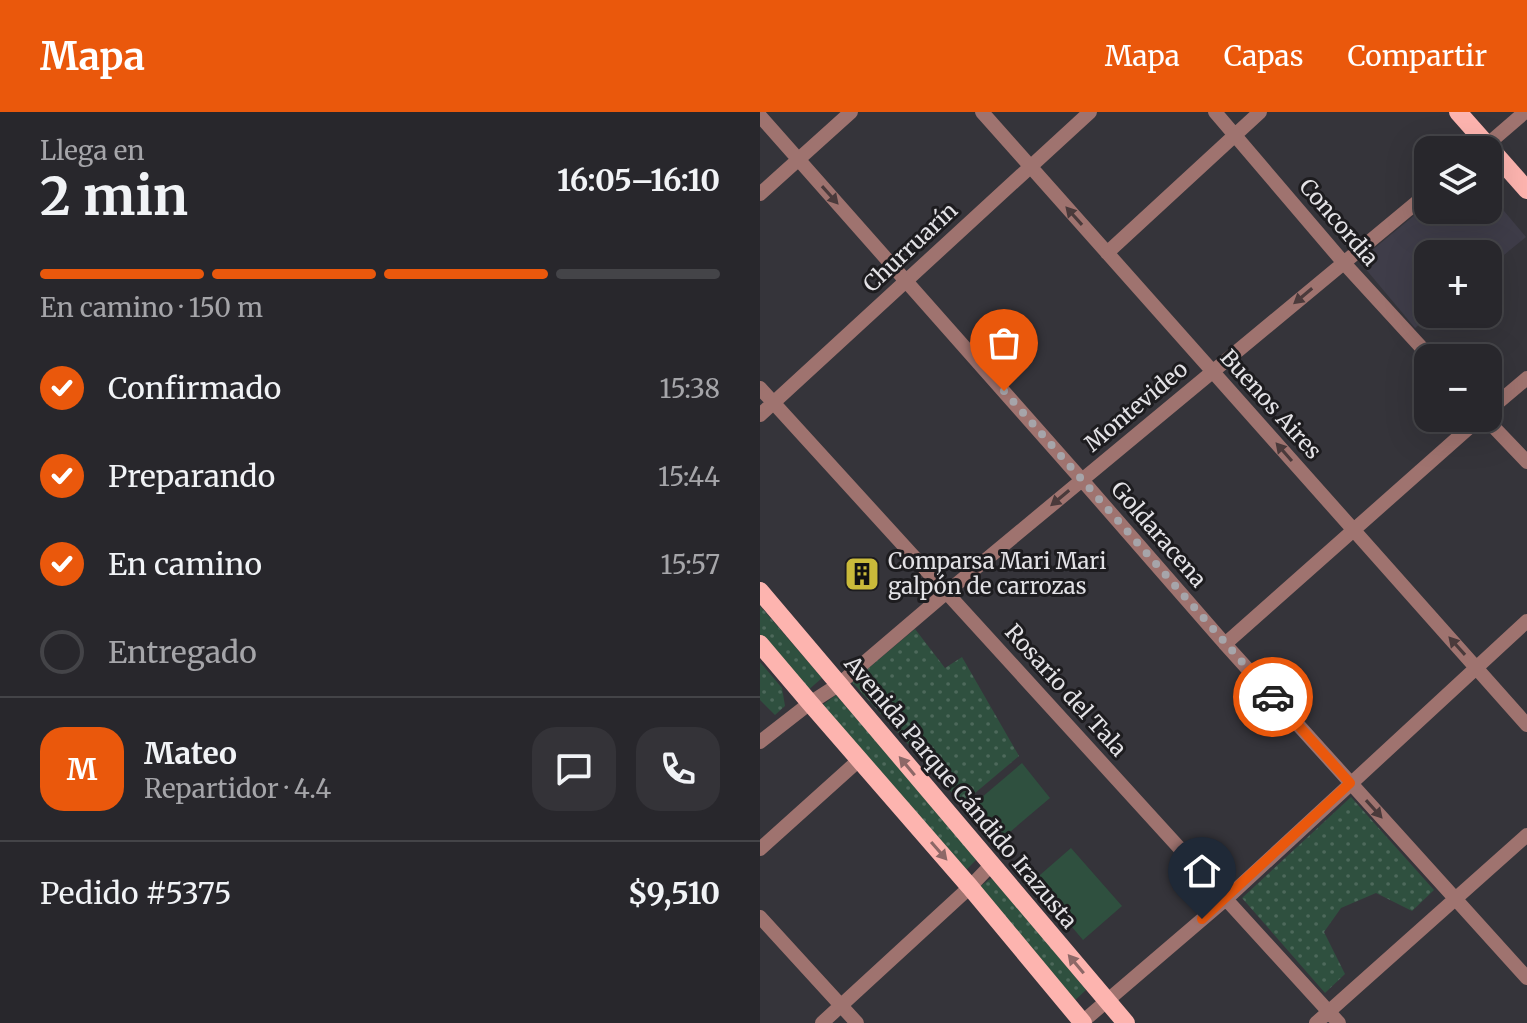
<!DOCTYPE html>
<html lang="es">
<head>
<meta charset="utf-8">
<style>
	:root { --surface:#28272c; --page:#343338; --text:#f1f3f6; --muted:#a5a5a9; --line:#444448; --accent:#ea580c }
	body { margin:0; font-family:Merriweather,serif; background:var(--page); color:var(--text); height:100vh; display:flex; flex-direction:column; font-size:30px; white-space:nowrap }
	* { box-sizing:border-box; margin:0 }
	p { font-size:26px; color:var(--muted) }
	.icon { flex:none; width:44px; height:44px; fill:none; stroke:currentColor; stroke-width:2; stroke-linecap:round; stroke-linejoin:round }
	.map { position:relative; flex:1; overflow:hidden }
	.panel { display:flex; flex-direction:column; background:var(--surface); width:760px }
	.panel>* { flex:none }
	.fabs { position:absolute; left:654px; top:24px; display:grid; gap:16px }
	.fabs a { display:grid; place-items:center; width:88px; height:88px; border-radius:16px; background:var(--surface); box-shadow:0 8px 32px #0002,0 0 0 2px var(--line); font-size:40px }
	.pin { position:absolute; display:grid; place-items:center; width:68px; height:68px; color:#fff; margin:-82px -34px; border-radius:50% 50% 50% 0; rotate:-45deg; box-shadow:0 0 8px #0007 }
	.pin .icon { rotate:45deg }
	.courier { position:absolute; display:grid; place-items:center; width:80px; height:80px; margin:-40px; border:6px solid #ea580c; border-radius:50%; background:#fff; color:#222; box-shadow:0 2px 10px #0007 }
	.head em { font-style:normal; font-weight:700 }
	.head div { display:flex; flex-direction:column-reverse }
	.head { display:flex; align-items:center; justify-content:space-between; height:136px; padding:0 40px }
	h1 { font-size:52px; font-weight:700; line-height:60px }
	.bar { display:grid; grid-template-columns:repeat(4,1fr); gap:12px 8px; align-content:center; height:96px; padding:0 40px }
	.bar i { height:10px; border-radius:6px; background:var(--line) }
	.bar .selected { background:var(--accent) }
	.bar p { grid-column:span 4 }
	.line { display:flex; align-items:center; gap:20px; padding:0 40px; border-top:2px solid var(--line) }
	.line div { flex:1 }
	.round { display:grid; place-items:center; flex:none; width:84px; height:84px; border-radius:24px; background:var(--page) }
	ol { padding:0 40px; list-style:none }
	li { display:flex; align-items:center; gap:24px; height:88px }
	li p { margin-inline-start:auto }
	li .icon { padding:8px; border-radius:50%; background:var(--accent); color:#fff; stroke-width:4 }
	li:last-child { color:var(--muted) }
	li i { width:44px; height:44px; border:4px solid var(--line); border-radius:50% }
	header { display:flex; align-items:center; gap:48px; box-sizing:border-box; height:112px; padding:0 40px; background:var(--accent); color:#fff }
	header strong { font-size:38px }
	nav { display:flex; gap:44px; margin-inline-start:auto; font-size:28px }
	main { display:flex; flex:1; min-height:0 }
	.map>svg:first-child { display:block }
	.built { fill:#3f3d49 }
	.grass { fill:url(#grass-dots) }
	.pitch { fill:#2f503f }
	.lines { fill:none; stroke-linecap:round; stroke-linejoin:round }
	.minor { stroke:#9f736f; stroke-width:14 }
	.major { stroke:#fdb4af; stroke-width:18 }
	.oneway { fill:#4a3a3b }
	.oneway2 { fill:#8d6867 }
	.done { stroke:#a6a5aa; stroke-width:8; stroke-dasharray:0 14.4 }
	.route { stroke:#ea580c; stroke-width:10 }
	.labels { text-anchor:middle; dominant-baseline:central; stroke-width:6; stroke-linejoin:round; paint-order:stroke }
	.street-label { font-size:22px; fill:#e3e2e6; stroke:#1d1c1f }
	.poi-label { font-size:22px; fill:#e3e2e6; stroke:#1d1c1f; text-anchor:start }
</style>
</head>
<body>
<header>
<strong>Mapa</strong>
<nav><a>Mapa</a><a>Capas</a><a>Compartir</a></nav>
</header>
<main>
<section class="panel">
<div class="head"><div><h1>2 min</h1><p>Llega en</p></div><em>16:05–16:10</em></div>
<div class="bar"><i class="selected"></i><i class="selected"></i><i class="selected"></i><i></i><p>En camino · 150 m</p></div>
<ol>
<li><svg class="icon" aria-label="check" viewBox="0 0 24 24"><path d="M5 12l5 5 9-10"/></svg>Confirmado<p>15:38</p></li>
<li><svg class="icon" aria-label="check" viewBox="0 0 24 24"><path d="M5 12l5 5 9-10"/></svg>Preparando<p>15:44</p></li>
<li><svg class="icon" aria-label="check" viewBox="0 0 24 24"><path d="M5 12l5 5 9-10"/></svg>En camino<p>15:57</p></li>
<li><i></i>Entregado</li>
</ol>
<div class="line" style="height:144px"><b class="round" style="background:var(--accent);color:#fff">M</b><div><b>Mateo</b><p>Repartidor · 4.4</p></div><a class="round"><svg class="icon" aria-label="chat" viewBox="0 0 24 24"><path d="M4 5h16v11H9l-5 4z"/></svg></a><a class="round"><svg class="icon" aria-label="phone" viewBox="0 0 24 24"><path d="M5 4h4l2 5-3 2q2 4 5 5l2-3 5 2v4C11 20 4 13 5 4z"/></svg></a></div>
<div class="line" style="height:104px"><div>Pedido #5375</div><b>$9,510</b></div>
</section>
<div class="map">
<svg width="767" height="911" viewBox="0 0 767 911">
	<defs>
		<pattern id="grass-dots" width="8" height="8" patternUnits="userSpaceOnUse" patternTransform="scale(2)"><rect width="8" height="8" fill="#2f503f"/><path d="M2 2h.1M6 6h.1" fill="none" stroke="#4d695b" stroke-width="1.8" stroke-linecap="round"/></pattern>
	</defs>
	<rect width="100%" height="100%" fill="#35343a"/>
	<path class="built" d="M728,80L766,125L728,156V142H668V202H672L655,216L599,149L668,92V98H728Z"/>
	<path class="grass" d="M0,494L62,566L46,580L0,527Z
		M155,517L185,556L202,545L259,644L202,692L92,570Z
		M0,550L22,576L25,594L15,603L0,588Z
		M76,583L218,746L203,761L60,595Z
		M591,685L674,778L652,799L616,781L581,796L564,820L585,862L565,881L482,786Z
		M233,765L326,878L312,891L218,776Z"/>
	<path class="pitch" d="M262,651L290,686L237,731L208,697Z
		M311,736L362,794L323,828L273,769Z"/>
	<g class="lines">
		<path class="minor" d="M222,0L767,613
			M455,0L583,150L671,246
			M0,4L322,368L465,532L767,866
			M721,38L765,0
			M0,82L91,0
			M347,141L500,0
			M0,276L579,911
			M728,299L767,266
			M0,303L330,0
			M725,306L767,350
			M465,532L720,306
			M0,630L50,591L78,573L187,480L668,81
			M0,737L99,648
			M0,805L97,911
			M62,911L210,775L231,753
			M321,911L466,787L767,509
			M556,911L767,723"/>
		<path class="major" d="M698,0L767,78
			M0,479L366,911
			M0,532L50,591L210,775L323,911"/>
	</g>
	<defs><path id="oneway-solid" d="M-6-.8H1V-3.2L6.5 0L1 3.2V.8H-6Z" transform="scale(2)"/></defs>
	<g class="oneway">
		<use href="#oneway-solid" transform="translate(70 83) rotate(48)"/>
		<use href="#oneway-solid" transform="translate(314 104) rotate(-132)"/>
		<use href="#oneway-solid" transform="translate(543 184) rotate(140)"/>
		<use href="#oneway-solid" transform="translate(524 340) rotate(-131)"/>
		<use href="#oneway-solid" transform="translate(300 386) rotate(140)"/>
		<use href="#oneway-solid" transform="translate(697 534) rotate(-132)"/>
		<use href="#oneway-solid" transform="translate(614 697) rotate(48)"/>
	</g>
	<g class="oneway2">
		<use href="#oneway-solid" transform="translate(147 654) rotate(-130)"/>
		<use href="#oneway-solid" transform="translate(179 739) rotate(49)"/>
		<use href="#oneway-solid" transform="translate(316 852) rotate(-130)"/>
	</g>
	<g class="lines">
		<path class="done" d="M244,279L513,585"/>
		<path class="route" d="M442,807L590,671L513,585"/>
	</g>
	<defs>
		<symbol id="building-square" viewBox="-11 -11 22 22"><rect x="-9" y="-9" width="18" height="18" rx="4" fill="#caba3a" stroke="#1d1c1f"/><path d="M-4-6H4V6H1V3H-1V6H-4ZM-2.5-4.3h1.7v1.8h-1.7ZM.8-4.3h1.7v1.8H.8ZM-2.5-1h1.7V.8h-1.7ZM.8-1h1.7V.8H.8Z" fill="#111"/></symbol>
	</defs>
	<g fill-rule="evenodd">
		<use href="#building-square" x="82" y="442" width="40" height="40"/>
	</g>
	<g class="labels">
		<g class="street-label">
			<text transform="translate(579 110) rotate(49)">Concordia</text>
			<text transform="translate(150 135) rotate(-43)">Churruarín</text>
			<text transform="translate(511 292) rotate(48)">Buenos Aires</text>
			<text transform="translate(376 294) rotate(-40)">Montevideo</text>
			<text transform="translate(399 422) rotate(49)">Goldaracena</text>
			<text transform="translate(306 578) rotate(48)">Rosario del Tala</text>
			<text transform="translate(201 680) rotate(50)">Avenida Parque Cándido Irazusta</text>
		</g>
		<g class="poi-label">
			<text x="128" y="449">Comparsa Mari Mari<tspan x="128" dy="25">galpón de carrozas</tspan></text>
		</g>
	</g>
</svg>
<div class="fabs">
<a><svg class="icon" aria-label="layers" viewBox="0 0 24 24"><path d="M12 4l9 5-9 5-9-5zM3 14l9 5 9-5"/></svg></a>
<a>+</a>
<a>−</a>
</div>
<div class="pin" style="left:244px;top:279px;background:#ea580c"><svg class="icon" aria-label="bag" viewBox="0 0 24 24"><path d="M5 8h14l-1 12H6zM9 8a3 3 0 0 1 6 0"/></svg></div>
<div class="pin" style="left:442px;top:807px;background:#1f2937"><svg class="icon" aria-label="home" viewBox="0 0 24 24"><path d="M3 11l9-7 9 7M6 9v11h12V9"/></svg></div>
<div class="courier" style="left:513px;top:585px"><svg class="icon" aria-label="car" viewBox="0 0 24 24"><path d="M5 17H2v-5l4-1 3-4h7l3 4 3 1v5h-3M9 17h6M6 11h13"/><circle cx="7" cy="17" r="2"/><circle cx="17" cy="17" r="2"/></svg></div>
</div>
</main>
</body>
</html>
